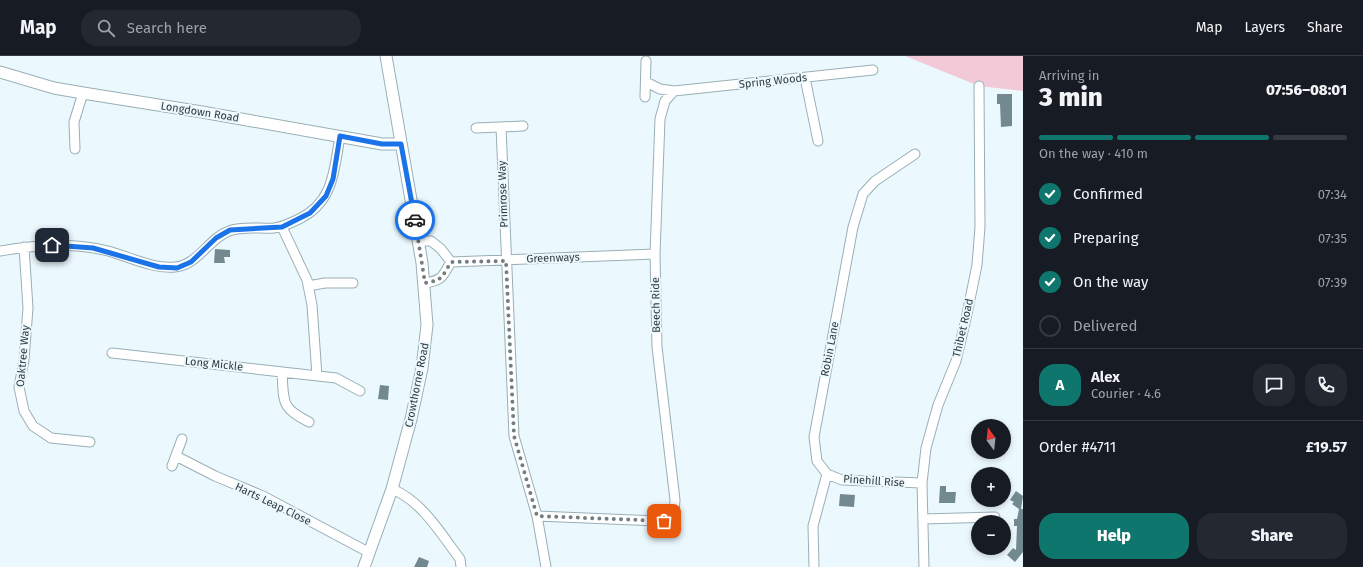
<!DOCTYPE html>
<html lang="en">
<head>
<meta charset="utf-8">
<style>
	:root { --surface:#171b24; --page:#242831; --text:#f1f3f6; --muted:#9ea1a6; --line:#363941; --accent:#0f766e }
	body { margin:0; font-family:"Fira Sans",sans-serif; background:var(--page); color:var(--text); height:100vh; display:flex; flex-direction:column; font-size:15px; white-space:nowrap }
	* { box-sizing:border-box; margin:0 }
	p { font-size:13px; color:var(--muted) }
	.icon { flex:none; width:22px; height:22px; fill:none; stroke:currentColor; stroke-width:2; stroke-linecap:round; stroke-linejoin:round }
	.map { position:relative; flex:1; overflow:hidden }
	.drawer { display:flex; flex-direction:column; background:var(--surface); width:340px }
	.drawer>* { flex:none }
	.needle { width:26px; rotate:345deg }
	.controls { position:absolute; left:971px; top:363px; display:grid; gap:8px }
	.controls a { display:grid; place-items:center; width:40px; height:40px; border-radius:50%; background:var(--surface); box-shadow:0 2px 6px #0003; font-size:20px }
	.pin { position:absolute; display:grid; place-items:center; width:34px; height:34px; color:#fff; margin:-17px; border-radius:8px; box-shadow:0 2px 6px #0006 }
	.courier { position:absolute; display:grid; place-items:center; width:40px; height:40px; margin:-20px; border:3px solid #1a73e8; border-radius:50%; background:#fff; color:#222; box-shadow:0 1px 5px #0007 }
	.summary em { font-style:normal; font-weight:800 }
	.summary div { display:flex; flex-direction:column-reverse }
	.summary { display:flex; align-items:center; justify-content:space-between; height:68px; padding:0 16px }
	h1 { font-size:26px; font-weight:800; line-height:30px }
	.bar { display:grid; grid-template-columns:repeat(4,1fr); gap:6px 4px; align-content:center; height:48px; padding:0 16px }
	.bar i { height:5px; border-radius:3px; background:var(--line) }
	.bar .selected { background:var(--accent) }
	.bar p { grid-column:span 4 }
	.line { display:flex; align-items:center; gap:10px; padding:0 16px; border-top:1px solid var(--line) }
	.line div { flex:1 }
	.round { display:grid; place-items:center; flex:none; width:42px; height:42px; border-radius:16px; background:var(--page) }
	ol { padding:0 16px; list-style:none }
	li { display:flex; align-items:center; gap:12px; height:44px }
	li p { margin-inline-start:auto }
	li .icon { padding:4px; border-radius:50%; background:var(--accent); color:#fff; stroke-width:4 }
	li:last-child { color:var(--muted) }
	li i { width:22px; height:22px; border:2px solid var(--line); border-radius:50% }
	.primary-button { display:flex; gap:8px; margin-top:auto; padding:8px 16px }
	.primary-button a { flex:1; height:46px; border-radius:16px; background:var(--accent); color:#fff; font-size:16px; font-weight:800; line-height:46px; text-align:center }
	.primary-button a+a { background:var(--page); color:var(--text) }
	header { display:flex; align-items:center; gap:24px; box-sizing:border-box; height:56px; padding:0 20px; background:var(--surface); border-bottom:1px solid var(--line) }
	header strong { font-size:19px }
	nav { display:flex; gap:22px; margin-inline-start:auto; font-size:14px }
	.search { width:280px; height:36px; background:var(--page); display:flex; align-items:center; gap:10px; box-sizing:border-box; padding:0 14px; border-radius:16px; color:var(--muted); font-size:15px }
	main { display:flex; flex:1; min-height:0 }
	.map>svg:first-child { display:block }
	.green { fill:#f2cad7 }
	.building { fill:#738990 }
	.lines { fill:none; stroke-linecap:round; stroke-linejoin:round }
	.minor-casing { stroke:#98afb6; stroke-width:11 }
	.tertiary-casing { stroke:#98afb6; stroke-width:13 }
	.minor { stroke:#fff; stroke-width:9 }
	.tertiary { stroke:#fff; stroke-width:11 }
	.done { stroke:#737e81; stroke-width:4; stroke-dasharray:0 7.2 }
	.route { stroke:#1a73e8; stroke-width:5 }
	.labels { text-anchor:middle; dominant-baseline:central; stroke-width:4; stroke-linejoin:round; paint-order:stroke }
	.street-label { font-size:11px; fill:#323b3e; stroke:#ebf9fe }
</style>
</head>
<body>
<header>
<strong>Map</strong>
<div class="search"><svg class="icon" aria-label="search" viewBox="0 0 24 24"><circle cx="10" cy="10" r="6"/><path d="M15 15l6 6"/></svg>Search here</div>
<nav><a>Map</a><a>Layers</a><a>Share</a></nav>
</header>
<main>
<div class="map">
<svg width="1023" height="511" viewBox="0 0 1023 511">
	<rect width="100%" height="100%" fill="#ebf9fe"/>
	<path class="green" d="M905,0H1023V35L979,30Z"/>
	<path class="building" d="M997,38H1012V70L1001,71L1000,48H997Z
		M215,193L230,194V201H224L225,207H214Z
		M380,329L389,330L388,344L378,343Z
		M940,430H946V436H956L955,447H939Z
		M1016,435L1023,440L1021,453H1023V496L1015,506L1007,499L1013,492L1016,494L1017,470H1014V463H1017L1019,453L1012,448L1014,446L1010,444Z
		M840,438L855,439L854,451L839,450Z
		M419,501L429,505L427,511H414Z"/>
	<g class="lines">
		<defs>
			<path id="minor" d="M805,22L818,85
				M646,26L660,33L674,35L873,14
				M645,41L646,5
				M501,71L514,380L537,460L546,511
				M476,72L523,70
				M75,93L74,66L83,37
				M282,171L307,224L312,249L317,320
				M419,185H431L441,193L451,206L655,198
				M24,191L28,252L24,304L19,331L24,355L33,370L51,382L90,386
				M0,195C36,189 73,186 108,195C130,201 152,213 175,211C197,210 209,182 229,175C242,170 260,173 274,172C283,171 291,167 299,163C334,146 334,114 340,80
				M425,227C444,224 442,220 451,206
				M308,230L325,227H353
				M112,297L336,322L360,335
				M282,316C284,345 280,352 309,366
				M176,400L215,420L263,440L370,497
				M172,410L182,383
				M827,418L817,405L814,381L853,171L863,138L875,125L915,98
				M827,418L842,424L922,427
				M392,433C422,445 441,478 460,503L461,511
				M537,460L658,465L668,463L674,457L675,444L657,291L655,198L660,63L665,45L674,35
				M923,463L995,461
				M814,511L813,470L827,418
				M924,511L922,427L926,392L938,349L956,305L967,258L977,209L980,171L979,30"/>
			<path id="tertiary" d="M0,16L54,32L83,37L202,56L382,88H401
				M364,511L392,433L411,363L422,312L427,269L422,207L386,0"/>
		</defs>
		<use href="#minor" class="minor-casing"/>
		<use href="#tertiary" class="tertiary-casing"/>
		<use href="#minor" class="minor"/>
		<use href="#tertiary" class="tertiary"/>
	</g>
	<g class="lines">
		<path class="done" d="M415,164L425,227C444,224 442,220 451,206L506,205L514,380L537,460L664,465"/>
		<path class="route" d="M52,189L93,192L159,211L177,212L191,206L216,182L230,174L282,171L310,157L326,140L333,123L340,80L382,88H401L415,164"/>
	</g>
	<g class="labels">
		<g class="street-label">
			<text transform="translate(773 25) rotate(-6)">Spring Woods</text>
			<text transform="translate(200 56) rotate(9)">Longdown Road</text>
			<text transform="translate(503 138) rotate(-92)">Primrose Way</text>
			<text transform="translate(553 202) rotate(-2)">Greenways</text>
			<text transform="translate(656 249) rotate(-91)">Beech Ride</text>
			<text transform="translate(963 272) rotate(-77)">Thibet Road</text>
			<text transform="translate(830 293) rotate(-79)">Robin Lane</text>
			<text transform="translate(23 300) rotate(-85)">Oaktree Way</text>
			<text transform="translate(214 308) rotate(6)">Long Mickle</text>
			<text transform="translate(417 329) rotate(-79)">Crowthorne Road</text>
			<text transform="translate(874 425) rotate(4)">Pinehill Rise</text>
			<text transform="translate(273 448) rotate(26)">Harts Leap Close</text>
		</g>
	</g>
</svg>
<div class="controls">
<a><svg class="needle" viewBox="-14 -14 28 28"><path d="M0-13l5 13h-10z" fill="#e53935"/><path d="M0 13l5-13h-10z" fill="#9ea1a6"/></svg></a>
<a>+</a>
<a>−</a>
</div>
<div class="pin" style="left:664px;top:465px;background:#ea580c"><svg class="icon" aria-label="bag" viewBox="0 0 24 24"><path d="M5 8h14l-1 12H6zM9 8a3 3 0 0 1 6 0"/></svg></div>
<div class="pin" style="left:52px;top:189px;background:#1f2937"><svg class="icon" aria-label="home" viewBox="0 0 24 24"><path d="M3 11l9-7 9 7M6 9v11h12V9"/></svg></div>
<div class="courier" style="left:415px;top:164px"><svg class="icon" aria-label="car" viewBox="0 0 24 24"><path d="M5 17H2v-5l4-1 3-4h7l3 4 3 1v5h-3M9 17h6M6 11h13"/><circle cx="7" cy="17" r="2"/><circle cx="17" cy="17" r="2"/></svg></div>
</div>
<section class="drawer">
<div class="summary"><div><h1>3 min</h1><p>Arriving in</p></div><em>07:56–08:01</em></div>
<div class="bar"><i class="selected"></i><i class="selected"></i><i class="selected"></i><i></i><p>On the way · 410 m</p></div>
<ol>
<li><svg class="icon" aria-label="check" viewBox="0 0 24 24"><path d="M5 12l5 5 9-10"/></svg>Confirmed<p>07:34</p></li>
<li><svg class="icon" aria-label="check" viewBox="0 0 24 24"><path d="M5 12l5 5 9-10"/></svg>Preparing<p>07:35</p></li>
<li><svg class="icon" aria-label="check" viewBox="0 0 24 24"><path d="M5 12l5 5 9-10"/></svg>On the way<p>07:39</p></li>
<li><i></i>Delivered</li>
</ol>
<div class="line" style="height:72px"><b class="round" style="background:var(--accent);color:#fff">A</b><div><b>Alex</b><p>Courier · 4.6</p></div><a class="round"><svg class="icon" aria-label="chat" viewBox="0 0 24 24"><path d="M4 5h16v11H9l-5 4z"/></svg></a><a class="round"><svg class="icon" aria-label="phone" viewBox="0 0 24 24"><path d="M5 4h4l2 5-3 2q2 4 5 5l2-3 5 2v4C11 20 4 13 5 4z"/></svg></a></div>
<div class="line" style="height:52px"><div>Order #4711</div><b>£19.57</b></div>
<div class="primary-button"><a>Help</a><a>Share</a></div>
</section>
</main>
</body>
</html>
